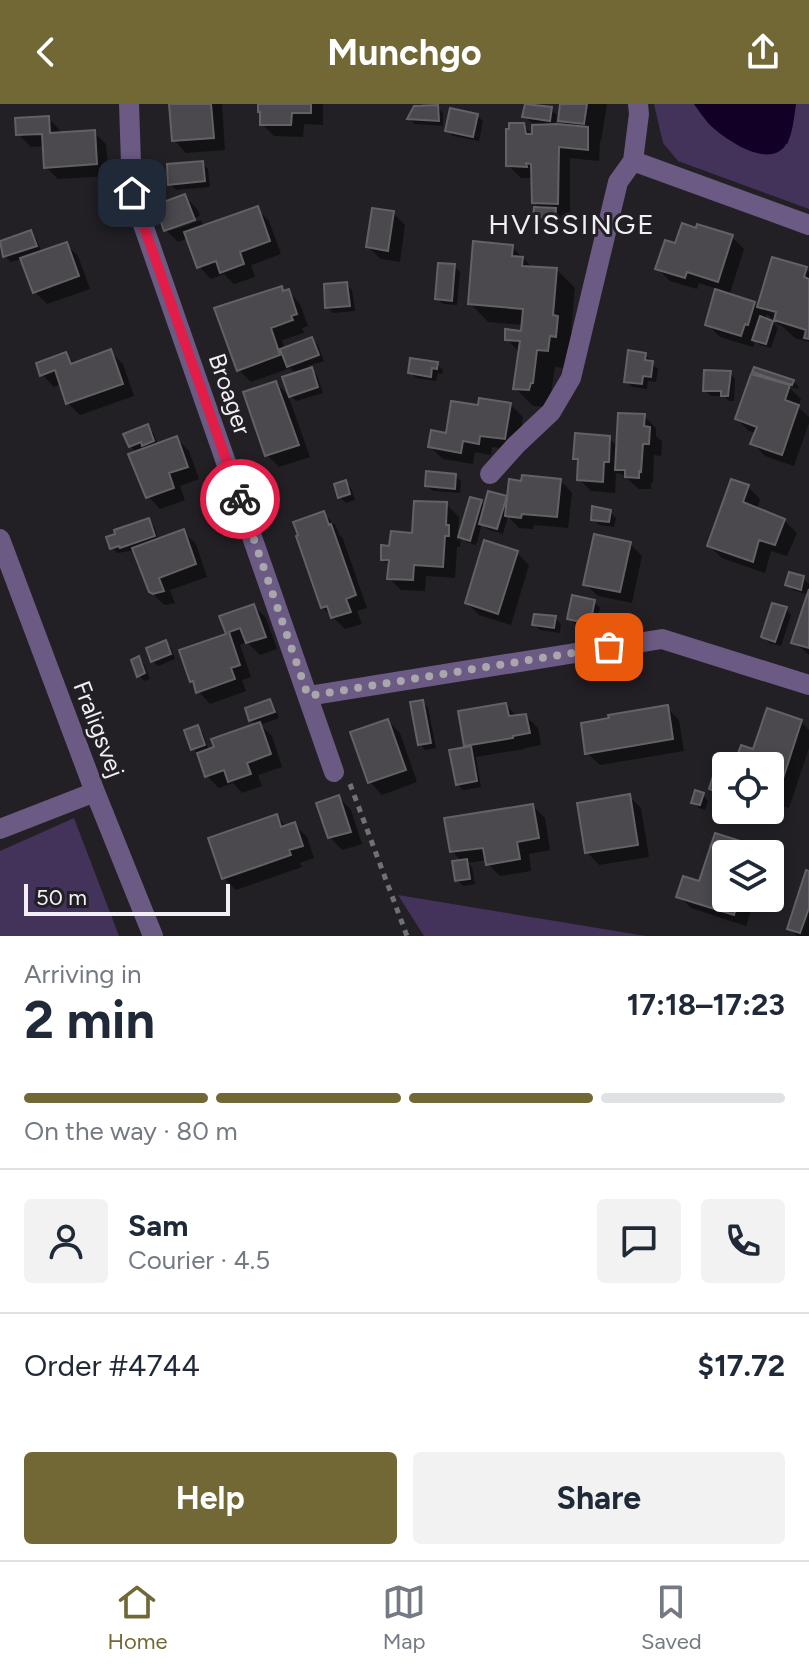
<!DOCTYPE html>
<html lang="en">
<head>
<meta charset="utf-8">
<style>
	:root { --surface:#fff; --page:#f2f2f3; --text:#1f2937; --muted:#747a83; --line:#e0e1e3; --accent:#726836 }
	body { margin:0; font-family:Figtree,sans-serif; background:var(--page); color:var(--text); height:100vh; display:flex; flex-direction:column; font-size:30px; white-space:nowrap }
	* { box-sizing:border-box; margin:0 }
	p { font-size:26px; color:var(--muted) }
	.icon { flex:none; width:44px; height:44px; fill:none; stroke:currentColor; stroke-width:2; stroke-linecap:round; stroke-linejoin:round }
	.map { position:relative; height:832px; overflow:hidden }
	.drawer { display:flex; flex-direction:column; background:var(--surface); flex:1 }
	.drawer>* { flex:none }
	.fabs { position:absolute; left:712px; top:648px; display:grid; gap:16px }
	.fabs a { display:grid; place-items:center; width:72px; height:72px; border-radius:8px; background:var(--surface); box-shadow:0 4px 12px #0003; font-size:40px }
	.scale { position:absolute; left:24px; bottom:20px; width:206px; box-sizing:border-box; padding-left:8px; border:4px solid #f1eff3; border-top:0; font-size:22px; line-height:28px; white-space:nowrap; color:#f1eff3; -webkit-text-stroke:6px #222025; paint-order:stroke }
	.pin { position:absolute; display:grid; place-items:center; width:68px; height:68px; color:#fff; margin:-34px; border-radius:16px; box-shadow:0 4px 12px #0006 }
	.courier { position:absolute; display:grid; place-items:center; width:80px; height:80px; margin:-40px; border:6px solid #e11d48; border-radius:50%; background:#fff; color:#222; box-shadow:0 2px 10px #0007 }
	.overview em { font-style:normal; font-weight:700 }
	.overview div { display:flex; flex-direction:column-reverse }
	.overview { display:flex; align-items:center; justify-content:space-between; height:136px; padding:0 24px }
	h1 { font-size:52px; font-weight:700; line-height:60px }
	.bar { display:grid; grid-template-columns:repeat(4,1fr); gap:12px 8px; align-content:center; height:96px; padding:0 24px }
	.bar i { height:10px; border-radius:6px; background:var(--line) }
	.bar .current { background:var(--accent) }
	.bar p { grid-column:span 4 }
	.line { display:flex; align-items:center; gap:20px; padding:0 24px; border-top:2px solid var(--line) }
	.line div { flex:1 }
	.round { display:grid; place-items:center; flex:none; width:84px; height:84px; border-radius:8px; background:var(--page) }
	.cta { display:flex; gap:16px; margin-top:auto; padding:16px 24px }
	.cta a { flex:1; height:92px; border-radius:8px; background:var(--accent); color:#fff; font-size:32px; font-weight:700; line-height:92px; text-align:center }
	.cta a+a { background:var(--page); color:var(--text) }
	header { display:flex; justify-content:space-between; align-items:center; height:104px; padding:0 24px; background:var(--accent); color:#fff; font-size:36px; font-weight:700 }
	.dock { display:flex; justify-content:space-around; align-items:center; height:112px; border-top:2px solid var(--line); background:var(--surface); font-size:22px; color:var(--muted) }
	.dock a { display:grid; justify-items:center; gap:4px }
	.dock .current { color:var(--accent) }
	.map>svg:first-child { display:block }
	.green { fill:#43325a }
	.water { fill:#120026 }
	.shadow { fill:#0007; fill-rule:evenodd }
	.building { fill:#4b494e; stroke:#636066; stroke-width:2 }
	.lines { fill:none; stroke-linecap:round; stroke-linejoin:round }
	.path { stroke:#727075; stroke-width:5; stroke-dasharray:6 6; stroke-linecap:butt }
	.minor { stroke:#6b5a83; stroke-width:20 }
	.done { stroke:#a9a7ab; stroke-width:8; stroke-dasharray:0 14.4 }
	.route { stroke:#e11d48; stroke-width:10 }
	.labels { text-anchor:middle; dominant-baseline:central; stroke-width:6; stroke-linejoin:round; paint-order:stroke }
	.street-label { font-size:24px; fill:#f1eff3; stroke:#222025 }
	.quarter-label { font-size:28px; letter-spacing:2px; fill:#f1eff3; stroke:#222025 }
</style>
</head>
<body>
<header><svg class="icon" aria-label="back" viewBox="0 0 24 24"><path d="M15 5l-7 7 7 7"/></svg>Munchgo<svg class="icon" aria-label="share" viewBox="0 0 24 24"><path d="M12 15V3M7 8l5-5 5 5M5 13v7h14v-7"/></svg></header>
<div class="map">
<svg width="809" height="832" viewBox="0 0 809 832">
	<rect width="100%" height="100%" fill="#222025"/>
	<path class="green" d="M654,0H694L708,19L788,40L796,0H809V105L678,57L663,39Z
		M74,714L119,832H0V747Z
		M398,791L646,832H424Z"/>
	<path class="water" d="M694,0H796C794,12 793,32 785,42C768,65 724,35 709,20C704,14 699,7 694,0Z"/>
	<path class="shadow" d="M171,0H222L225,46L186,49L174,36Z
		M260,0H323V21L304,20L303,33L274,32L262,20Z
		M399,0H422L420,4L437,3L443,9V22L415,20L409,15L417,0Z
		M562,0H607L601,37H600L599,57L570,54V111H561L560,119L541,118L535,112L540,105L534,98L533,74H521L508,61L523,21L534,33L549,21L530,18L525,12L551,5L557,11L555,22L567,23L560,16Z
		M477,12L483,17L479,37L453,32L448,27Z
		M48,14L60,26L61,30L94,28L106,40L109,72L58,75L46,63L44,42L31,43L18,30Z
		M202,59L208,65L210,83L176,86L170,80Z
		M185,92L197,105L200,112L170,123V127L201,116L204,124L257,105L269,117L281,150L251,161L255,173L234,180L224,170L211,175L199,162L188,134L178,138L166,126Z
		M393,109L405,121L400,158L381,155L368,143Z
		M31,128L36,134L42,149L66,140L78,152L90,185L47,200L35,188L21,155L11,158L5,152L0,139Z
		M732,133L744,145L729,192L754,200L759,204L774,155L806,165L809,168V238L795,234L782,222L773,219L778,224L771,244L760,241L755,236L753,243L720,233L707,220L717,185L699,179L697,185L670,177L658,165L677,142ZM767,210L778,220L765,216Z
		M512,143L530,161V163L557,166L575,184L571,227L576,232L566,264L555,263L550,297L547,303L533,302L515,284L520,249L507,235L522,229L523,221L488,218L470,199Z
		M455,162L460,168L457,201L443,200L437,194Z
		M347,181L352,186L355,207L333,209L327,203Z
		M281,184L285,188L288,187L300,200L308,222L302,224L304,229L282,236L285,245L312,235L318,241L324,257L308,262L317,271L323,289L296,297L291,292L297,270L290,264L251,278L239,266Z
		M110,248L123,260L134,292L80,311L68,299L61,280L54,283L42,270L66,250L75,260Z
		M645,251L651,256L650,259L658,265L656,278L648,277L647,285L632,283L626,277Z
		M437,260L443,266L442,270L438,269L436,277L416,274L410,268Z
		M754,268L793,277L799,283L798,285L788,282L801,295L798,303L809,313V319L794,362L765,352L753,339L756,329L749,327L737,315L761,275Z
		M730,269L735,275L734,297H729L724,292H711L705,286Z
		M276,279L288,291L310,353L279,363L267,351Z
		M511,301L523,313L517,346L492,343L491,351L475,348L473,360L443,355L430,343L448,331L480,304Z
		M644,312L656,324V332L662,337L661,352L654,351L653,379H651V385H639L622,370L616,369L615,389L591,387L579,375L580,358L576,354L609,334L618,343Z
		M147,322L153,328L158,341L177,335L189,347L199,375L180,382L185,396L160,405L148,392L137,349L130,342Z
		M455,372L461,377L460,389L433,387L427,382Z
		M560,376L572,389L568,424L534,421L533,425L519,424L508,412L503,430L487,425L482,420L476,441L466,438L461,433L460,443H457L455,474L426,472L425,487L401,486L389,474L390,463L383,455L391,444L414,431L446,400L459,413L457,436H459L471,395L481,398L486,403L506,394L509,397Z
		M345,378L351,384L355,396L346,399L340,393Z
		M732,378L748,383L760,395L757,406L784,416L797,429L787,452L771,447L765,469L722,454L709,442Z
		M610,408L616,414L614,423L599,421L593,415Z
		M324,410L336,422L339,430L343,435L367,504L357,507L362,520L345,525L322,503Z
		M148,417L154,422L159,437L184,428L196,440L207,473L170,486L175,499L166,501L163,500L150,487L135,446L118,449L112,444Z
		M630,440L642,452L632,499L598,492L585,480Z
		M516,448L529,461L511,521L479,511L467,499Z
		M803,474L809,480V491L793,486L787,481Z
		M809,491V551L794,538Z
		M594,498L600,504L595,524L575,520L569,514Z
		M254,502L266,514L277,545L260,551L247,538L240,541L251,573L242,576L246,587L210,600L198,587L192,577L228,531L222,513Z
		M786,505L791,511L781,542L769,539L764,533Z
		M555,514L561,520L560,529L540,526L534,521Z
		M165,538L171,544L175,555L158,562L153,557Z
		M138,555L144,560L150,575L144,577L139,571Z
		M270,598L275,603L279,614L260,621L272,632L282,663L258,671L262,682L242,689L233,679L219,684L207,672L199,650L193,645L197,623L203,629L209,647L256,621L251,616Z
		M423,598L428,604L436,644L425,646L420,640Z
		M506,601L518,613L526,612L538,624L541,641L525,644L524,645L476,653L481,683L463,686L457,680L469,644L465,641Z
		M667,604L679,616L684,647L600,661L587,649Z
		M388,617L400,629L417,678L382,691L370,678Z
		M801,618L809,626V644L789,704L770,698V662H726V698L711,685L721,655L737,660Z
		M703,691L708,697L705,706L699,704L693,698Z
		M629,692L641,704L649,753L599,761L587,748Z
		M339,693L351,706L362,740L342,746L330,733Z
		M533,702L545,714L550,746L529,750L531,767L500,772L488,760L487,756L468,759L472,763L475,780L463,782L457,776L462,758L452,747Z
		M276,712L287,723L295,721L307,733L314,754L300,759L302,763L236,786L224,774Z
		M716,731L739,738L751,750H726V794H750L754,798L746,822L691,804L679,792L700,780Z
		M809,769V832H797L789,824Z"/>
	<path class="building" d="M169,0H211L214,34L172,37Z
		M258,0H311V9H292L291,21H260V8H258Z
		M525,0L552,3L550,17L522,13Z
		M560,0H587L584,20L558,17Z
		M438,1L439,17L407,15L414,2Z
		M450,4L478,10L473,33L445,27Z
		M49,12L50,29L95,26L97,60L44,64L42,30L16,31L15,14Z
		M509,19H524L526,30H532V21L557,20L588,23V46L559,43L558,100L532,99L531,60L526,59L527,63L506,62V25H509Z
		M203,57L205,77L168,81L167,60Z
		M185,90L195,116L164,127L155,101Z
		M258,102L270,137L240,148L244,160L220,169L216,157L197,164L184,128Z
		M534,103L556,104L555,114L533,113Z
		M372,104L394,107L388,147L366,143Z
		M682,119L696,124L697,120L733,131L718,178L687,168L685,174L655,165L665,136L675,139Z
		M31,126L37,142L3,153L0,137Z
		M473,137L513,141L512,152L523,153L522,162L557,164L553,211L558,212L556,233L550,232L548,247L537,246L533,279H531L529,286L513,285L520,237L505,236V225L521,227L523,205L468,200Z
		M67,138L79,172L33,189L20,154Z
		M772,153L807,163L804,173L809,175V235L804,234L806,226L774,216L776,208L757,203Z
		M438,159L455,160L452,197L435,195Z
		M347,178L350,202L325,204L324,180Z
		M282,182L283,187L289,185L297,210L291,212L293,216L271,224L280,251L237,267L214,204Z
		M715,185L755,198L748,221L745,220L741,232L705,221Z
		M760,212L773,217L766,240L752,236Z
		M312,233L319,251L287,263L280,245Z
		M111,245L123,280L66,300L55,266L40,272L36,259L66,248L71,260Z
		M628,246L646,249L645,256L653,257L651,273L643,272L642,280L624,278Z
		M410,254L438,258L437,265L432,264L431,273L408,269Z
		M312,263L318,283L289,293L282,273Z
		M754,263L794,276L792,281L752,268Z
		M704,266L731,267L728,292H721V287H703Z
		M751,270L790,281L785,296L799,301L782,351L750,340L757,323L735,315Z
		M276,277L299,341L265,352L243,288Z
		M479,294L511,299L505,335L480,332L479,340L463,337L461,349L428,343L431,326L446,329L451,297L478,301Z
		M618,309L645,310L644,322L650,323L649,340H643L641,368L639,367V374L625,373V366H615Z
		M148,320L154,337L142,342L141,338L129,343L123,330Z
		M575,329L610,332L609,358H604L603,378L577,376L578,355H573Z
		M177,332L188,363L169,369L174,384L146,394L128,350Z
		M426,367L456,370L455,385L425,382Z
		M522,371L561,375L557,413L522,410L521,414L505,412L509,375L521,377Z
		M731,375L749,381L743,398L785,415L775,441L759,436L753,458L707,442Z
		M346,376L350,390L338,394L334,380Z
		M488,387L507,392L497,425L479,420Z
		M470,393L482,396L470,437L458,433Z
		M414,397L447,398L446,421H449V432H445L443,463L414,461L413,476L387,475L389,456H381V441L389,442L391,427L412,429Z
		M592,402L611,406L609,418L591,416Z
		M324,407L329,421L331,420L356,491L346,495L351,508L331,514L327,502L321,504L296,432L298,431L293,418Z
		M149,414L155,432L120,444L119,442L110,445L106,433L115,430L114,426Z
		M184,425L196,460L159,474L164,487L153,490L149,488L132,444Z
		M594,430L631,438L620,488L583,481Z
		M484,436L518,447L498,510L465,499Z
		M789,468L804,472L801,486L785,481Z
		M809,485V544L791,539Z
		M572,491L595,496L590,520L567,515Z
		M772,499L787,503L775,538L761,533Z
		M254,500L266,533L246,539L240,524L229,528L240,561L231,564L235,575L196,589L193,577L190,578L179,546L226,530L219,512Z
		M534,510L556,512L554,524L532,521Z
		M166,536L171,550L151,558L146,544Z
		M139,552L145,569L137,573L131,556Z
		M270,595L275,608L249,617L245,604Z
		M423,596L431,639L418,641L410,598Z
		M506,599L509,612L526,610L530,629L513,632V634L464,642L458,607Z
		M668,601L673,635L585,650L581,619L609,614L608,611Z
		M767,604L802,616L777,693L770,691V662H726V691L709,685L719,653L735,658L741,641L753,645Z
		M388,615L406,666L368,679L350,628Z
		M260,618L271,650L247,659L251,670L228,678L224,666L205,673L197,649L214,643L211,635Z
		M198,621L205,641L191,646L184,626Z
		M471,642L477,677L456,681L449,646Z
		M695,686L704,689L700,701L691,699Z
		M630,690L638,741L585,749L577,699Z
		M339,691L351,728L328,734L316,699Z
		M533,700L539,734L517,738L520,755L486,761L483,744L450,748L444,714Z
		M277,710L281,723L295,718L303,742L289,746L291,751L222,775L208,734Z
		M715,729L740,737L736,750H726V794H739L734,811L676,793L683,772L699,777Z
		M467,755L470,775L455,777L452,757Z
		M806,766L809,767V804L800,829L787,825Z"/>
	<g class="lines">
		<path class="path" d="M350,680L407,832"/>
		<path class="minor" d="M129,0L132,89L334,668
			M633,57L809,121
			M490,370L516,341L551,308L571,274L618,78L633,57L639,10L638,0
			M0,435L95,688L153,832
			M308,592L662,535L809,581
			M0,725L95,688"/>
	</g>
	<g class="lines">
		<path class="done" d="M240,395L308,592L609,543"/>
		<path class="route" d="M132,89L240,395"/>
	</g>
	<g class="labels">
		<g class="street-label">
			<text transform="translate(230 290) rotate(71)">Broager</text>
			<text transform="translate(99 625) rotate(69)">Fraligsvej</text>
		</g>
		<g class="quarter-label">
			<text x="572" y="120">HVISSINGE</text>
		</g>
	</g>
</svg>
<div class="fabs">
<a><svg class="icon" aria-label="locate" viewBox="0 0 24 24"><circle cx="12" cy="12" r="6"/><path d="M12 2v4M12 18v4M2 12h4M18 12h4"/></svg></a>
<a><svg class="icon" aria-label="layers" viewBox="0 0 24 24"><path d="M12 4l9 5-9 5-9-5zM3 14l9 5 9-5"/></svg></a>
</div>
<div class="scale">50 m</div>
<div class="pin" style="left:609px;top:543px;background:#ea580c"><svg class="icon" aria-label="bag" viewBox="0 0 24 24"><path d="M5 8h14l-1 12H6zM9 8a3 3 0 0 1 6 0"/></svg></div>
<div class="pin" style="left:132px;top:89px;background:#1f2937"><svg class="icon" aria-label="home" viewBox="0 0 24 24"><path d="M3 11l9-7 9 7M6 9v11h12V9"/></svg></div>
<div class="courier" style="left:240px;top:395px"><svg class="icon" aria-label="bike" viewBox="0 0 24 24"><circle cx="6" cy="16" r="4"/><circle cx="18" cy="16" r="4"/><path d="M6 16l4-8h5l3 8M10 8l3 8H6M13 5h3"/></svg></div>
</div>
<section class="drawer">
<div class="overview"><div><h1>2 min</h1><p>Arriving in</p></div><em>17:18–17:23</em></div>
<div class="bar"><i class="current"></i><i class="current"></i><i class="current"></i><i></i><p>On the way · 80 m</p></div>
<div class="line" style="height:144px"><a class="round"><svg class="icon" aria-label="person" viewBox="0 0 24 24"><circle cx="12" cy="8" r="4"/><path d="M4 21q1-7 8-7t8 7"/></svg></a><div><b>Sam</b><p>Courier · 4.5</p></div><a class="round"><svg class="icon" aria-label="chat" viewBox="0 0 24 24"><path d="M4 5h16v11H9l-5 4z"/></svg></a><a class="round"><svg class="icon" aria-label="phone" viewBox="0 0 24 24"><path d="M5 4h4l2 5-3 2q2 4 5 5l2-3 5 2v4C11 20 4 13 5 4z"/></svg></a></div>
<div class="line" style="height:104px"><div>Order #4744</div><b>$17.72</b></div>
<div class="cta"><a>Help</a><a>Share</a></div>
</section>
<nav class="dock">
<a class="current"><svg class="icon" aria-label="home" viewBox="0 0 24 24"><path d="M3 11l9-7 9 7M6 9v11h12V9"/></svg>Home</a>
<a><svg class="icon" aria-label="map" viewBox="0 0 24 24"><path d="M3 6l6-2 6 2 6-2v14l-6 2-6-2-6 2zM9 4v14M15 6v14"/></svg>Map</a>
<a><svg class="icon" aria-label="saved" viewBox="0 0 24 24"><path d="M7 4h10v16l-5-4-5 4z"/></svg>Saved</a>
</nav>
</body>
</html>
